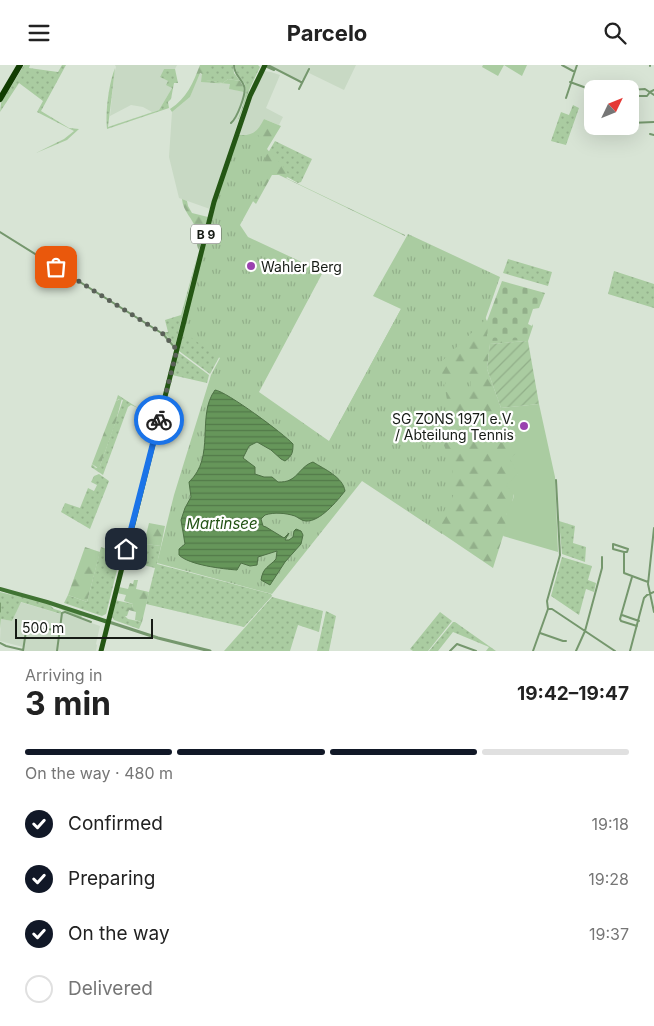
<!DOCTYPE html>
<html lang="en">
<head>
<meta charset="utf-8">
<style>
	:root { --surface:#fff; --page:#f2f2f2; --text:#222; --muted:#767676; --line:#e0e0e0; --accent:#111827 }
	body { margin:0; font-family:Inter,sans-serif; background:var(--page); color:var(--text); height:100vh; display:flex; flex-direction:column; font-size:19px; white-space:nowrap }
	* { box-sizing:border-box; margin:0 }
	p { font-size:16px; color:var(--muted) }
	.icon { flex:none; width:28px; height:28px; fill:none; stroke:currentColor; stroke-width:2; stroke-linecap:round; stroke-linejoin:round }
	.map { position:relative; height:586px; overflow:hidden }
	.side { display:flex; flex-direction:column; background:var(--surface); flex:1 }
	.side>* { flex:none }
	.needle { width:32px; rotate:47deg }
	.buttons { position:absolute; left:584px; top:15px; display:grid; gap:10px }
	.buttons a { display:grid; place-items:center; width:55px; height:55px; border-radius:10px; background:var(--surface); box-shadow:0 5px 20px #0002; font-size:25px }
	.scale { position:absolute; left:15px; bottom:12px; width:138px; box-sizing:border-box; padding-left:5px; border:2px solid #161b15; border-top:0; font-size:14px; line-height:18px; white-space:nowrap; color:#161b15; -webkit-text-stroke:4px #fff; paint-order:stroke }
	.pin { position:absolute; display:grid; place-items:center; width:42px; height:42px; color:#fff; margin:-21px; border-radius:10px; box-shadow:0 2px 8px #0006 }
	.courier { position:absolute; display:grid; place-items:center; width:50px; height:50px; margin:-25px; border:4px solid #1a73e8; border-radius:50%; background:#fff; color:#222; box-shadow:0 1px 6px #0007 }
	.headline em { font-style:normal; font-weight:700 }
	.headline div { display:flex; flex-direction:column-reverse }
	.headline { display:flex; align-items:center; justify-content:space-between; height:85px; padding:0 25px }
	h1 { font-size:32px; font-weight:700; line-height:38px }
	.bar { display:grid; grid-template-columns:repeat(4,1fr); gap:8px 5px; align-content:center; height:60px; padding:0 25px }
	.bar i { height:6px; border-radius:4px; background:var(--line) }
	.bar .current { background:var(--accent) }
	.bar p { grid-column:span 4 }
	ol { padding:0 25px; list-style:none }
	li { display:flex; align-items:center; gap:15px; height:55px }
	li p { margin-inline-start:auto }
	li .icon { padding:5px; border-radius:50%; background:var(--accent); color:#fff; stroke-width:4 }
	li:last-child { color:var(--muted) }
	li i { width:28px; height:28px; border:2px solid var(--line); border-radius:50% }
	header { display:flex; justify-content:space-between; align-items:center; height:65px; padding:0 25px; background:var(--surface); font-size:22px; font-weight:700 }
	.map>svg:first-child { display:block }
	.built { fill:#c8d9c4 }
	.grass { fill:url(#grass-dots) }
	.forest { fill:url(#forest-firs) }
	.cemetery { fill:url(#cemetery-stones) }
	.park { fill:url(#park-tufts) }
	.garden { fill:url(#garden-furrows) }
	.pitch { fill:#aacca1 }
	.water { fill:url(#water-rules); stroke:#4e7145 }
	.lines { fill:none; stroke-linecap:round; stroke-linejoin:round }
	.stream { stroke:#4e7145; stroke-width:1 }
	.minor { stroke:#75976d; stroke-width:2 }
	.tertiary { stroke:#75976d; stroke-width:3 }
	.secondary { stroke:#407333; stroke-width:4 }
	.primary { stroke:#245614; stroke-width:5 }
	.motorway { stroke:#113c02; stroke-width:6 }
	.done { stroke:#5a6158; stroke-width:5; stroke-dasharray:0 9 }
	.route { stroke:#1a73e8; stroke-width:6 }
	.poi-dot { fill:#9a42af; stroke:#fff; stroke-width:2 }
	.labels { text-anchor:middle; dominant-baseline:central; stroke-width:4.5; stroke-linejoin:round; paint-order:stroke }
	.shield { fill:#fff; stroke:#5c5f5b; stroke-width:1 }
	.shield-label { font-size:12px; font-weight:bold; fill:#161b15 }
	.poi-label { font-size:14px; fill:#161b15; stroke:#fff; text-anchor:start }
	.water-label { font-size:15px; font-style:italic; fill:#235315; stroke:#fff }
</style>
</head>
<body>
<header><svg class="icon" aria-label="menu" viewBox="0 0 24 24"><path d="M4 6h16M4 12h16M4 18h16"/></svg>Parcelo<svg class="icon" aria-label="search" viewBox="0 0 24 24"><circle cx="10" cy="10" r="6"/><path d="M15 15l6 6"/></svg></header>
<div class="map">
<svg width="654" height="586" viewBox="0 0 654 586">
	<defs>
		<pattern id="grass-dots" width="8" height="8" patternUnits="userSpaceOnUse" patternTransform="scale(1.25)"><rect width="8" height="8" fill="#aacca1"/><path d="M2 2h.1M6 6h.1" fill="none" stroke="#92af8a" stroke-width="1.8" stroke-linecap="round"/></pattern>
		<pattern id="forest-firs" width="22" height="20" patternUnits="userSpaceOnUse" patternTransform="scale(1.25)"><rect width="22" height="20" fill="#aacca1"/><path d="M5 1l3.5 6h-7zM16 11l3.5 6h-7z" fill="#92af8a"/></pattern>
		<pattern id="cemetery-stones" width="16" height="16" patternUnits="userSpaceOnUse" patternTransform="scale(1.25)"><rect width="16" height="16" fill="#aacca1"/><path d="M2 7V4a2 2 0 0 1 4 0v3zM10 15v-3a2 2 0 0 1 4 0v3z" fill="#92af8a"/></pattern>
		<pattern id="park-tufts" width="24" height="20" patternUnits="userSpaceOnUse" patternTransform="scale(1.25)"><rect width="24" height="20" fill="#aacca1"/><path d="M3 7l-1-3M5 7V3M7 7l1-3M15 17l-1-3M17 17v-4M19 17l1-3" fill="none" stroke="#92af8a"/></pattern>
		<pattern id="garden-furrows" width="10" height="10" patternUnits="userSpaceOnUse" patternTransform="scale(1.25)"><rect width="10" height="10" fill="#aacca1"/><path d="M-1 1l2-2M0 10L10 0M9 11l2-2" fill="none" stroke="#92af8a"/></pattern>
		<pattern id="water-rules" width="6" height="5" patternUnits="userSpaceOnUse" patternTransform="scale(1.25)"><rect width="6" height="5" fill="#66965a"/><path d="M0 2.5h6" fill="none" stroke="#537a49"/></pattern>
	</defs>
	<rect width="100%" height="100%" fill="#d8e4d5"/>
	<path class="built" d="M115,0H177L175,4H164L160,12L168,16L172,23L159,45L152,47L143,42L131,40L110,51L114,9L116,2Z
		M270,0H356L344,25L309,8L310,5L308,4L303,14L298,16Z
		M264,6L271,7L280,10L266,43L283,52L279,60L264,54L260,64L250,71L239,70L252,32Z
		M199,8L221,19H230V24L246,27L238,53L239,54L210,144L179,133L169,92L172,47L190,32Z
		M20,537L60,549H66L100,561L96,579L97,580L96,586H23V582L0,576L1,554L12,556Z"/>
	<path class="grass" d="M24,0H30L29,3L58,7L62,0H66L41,46L69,63L79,64L67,75L36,88L64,74L74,66L37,47L43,36L19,18L0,47L1,38Z
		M206,0H233L234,8L240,16L228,14L223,18L206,15Z
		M235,0H258L260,2L250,23L239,54H238C241,44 249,27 244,18C240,11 236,9 235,0Z
		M115,3L108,62L159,45L172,23L166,20L168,16L160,12L164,4H175L178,18H174L171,34L168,37L169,43L107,64C105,47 109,18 115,3Z
		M573,40L579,43L566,80L551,76L561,47L569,50Z
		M275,76L312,94L301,117L298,118L262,98Z
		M198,188L175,281L167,271L160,267H168L165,255L181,250Z
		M508,194L552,207L548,221L503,208Z
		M199,205L247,241L210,309L179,286Z
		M614,206L654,219V243L608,229Z
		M178,287L209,310L207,318L172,310Z
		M118,330L138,343L131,340L128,342L103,410L91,402L92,399L96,403L100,401L123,335L119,334L116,336Z
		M99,409L109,416L90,464L61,447L65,438L80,443L88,423L94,426L97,420L91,417L94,411Z
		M559,456L575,461L573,478L586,482L585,497L562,489Z
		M134,469L147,473L146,479L161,481L157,499L271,529L272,531L244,562L146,539L155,503L127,496Z
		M101,482L121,489L106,549L102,551L64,538L68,530L87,537Z
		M562,492L592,501L588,515L596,518L594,527L586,524L579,550L551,531Z
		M0,525L50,539L82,550L81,553L49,539L54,544L61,546V549L21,537L12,556L1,554L0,564V527L12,530Z
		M272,532L323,546L319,567L298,560L290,586H224Z
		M115,535L133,539L132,543L126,544L125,551L128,554L142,557L139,564L114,555L112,552Z
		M326,546L336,551L329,586H317Z
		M440,547L452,556L428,586H413L410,584Z
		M453,557H455L496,586H486L489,582L453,567L438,586H429Z"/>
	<path class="forest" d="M200,0H206V15L223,18L228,14L240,16L243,21L244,27L229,24L230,19L201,17L202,9L200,8L190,32L172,47L170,44C187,33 193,18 200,0Z
		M264,54L281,61L267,84L286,105L289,111L286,113L405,170V171L279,110H272L256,139L239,123L236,128L247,241L215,138L239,70C253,71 258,66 264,54Z
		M182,134L187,136L188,141L192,148L208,152L199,185C195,179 198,172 196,165C193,153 183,147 182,134Z
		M434,183L485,252L487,256V276L532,261V259L533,261L528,276L490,279L487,304L501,343L500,355L532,373L518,409L512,438L506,450L507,466L503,471L493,503L323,388Z
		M122,333L116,356L100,401L98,403L92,399L116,336Z
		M149,458L165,461L161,481L146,479L147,473L134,469L146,470Z
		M85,482L100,487L87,537L68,530Z
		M134,515H138L136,524L149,527L142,557L135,555L136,547L129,545L127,551H124L125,542L132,543L133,539L124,536L126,530L117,528L119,522L128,524L130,518L133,519Z"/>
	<path class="cemetery" d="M502,216L545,228L539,243L533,244L528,259L532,261L527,275L487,276V256Z"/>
	<path class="park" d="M241,70L252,74L257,70L271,76L266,84L264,101L270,105L240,160L248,172L323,207L259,327L329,376L401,244L373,231L408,169L500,212L485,255L439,299L441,302L448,340L442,375L450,396L454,413L453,432L445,444L441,456L442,469L362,416L272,529L157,498L174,430L211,310L220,293L183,267L216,137L238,71Z
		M444,309L471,313V325L446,327Z"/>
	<path class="garden" d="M528,276L539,339L501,343L487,304L490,279Z"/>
	<path class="pitch" d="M483,0H527L522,11L504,0L498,11L482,2Z
		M539,339L555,412L558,487L503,471C508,463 504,459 506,450C507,443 513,438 514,430L506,420L518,409L510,394L531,373L513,372L500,355L501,343Z"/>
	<path class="water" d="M215,325C226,326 284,369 293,379C293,388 292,391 285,396L281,394L271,385L257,377L249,381L243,393L255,402V409L264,412H272L278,417C298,418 298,402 313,397C324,404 343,412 345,426C337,436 320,457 306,456C302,456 299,453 295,451C286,448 274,447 265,450L261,454L263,461L266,462L284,473L289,468L285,475H289L293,472L294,466L296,464L301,466L303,470L301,479L285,497L270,520L261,515C263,502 269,502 276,494L277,486L258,492L257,500L250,501L241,498L237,505C223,504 189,500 179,490V484L185,479L181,455L185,443L191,432L189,417C216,392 196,351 215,325Z"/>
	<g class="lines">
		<path class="stream" d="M0,538V547"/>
		<path class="minor" d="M268,0L301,17
			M562,0L573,6
			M265,1L274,5
			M650,1V0
			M570,17L592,25
			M299,24L309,4
			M630,25L645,24L654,30
			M630,31H647L650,27L654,25
			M566,33L577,0
			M231,58C237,53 247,28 244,21C241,12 234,10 234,0
			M630,58L654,57
			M650,69L654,70
			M0,167L163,269L176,284
			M654,463L648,519L654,547
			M624,487L613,484V479L628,484L627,487H624V508L648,517
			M632,512L620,554L621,556L637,561
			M548,544H552L615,586
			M622,550L639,556
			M540,568L563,576H566
			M0,578L6,581L23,585
			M23,586L26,566L29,563L60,565
			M57,586L62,548L65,547L91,557
			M450,586L457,579L476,586
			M533,586L548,544L547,536L560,490L556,415
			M576,586L585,566L602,503V492
			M630,586L644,533L647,530L654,527"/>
		<path class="tertiary" d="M109,557L158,573L210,586"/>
		<path class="secondary" d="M0,524L47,537L108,557"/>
		<path class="primary" d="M101,586L214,137L250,31L265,0"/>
		<path class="motorway" d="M0,34L20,0"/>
	</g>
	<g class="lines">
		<path class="done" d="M56,202L163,269L177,285L159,355"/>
		<path class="route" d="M126,484L159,355"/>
	</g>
	<g class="poi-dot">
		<circle cx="251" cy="201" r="5"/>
		<circle cx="524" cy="361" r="5"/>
	</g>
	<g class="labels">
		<rect class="shield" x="191" y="159.5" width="30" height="19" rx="4"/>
		<g class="shield-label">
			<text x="206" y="169">B 9</text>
		</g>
		<g class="poi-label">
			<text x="261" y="201">Wahler Berg</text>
			<text x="514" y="353" text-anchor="end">SG ZONS 1971 e.V.<tspan x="514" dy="16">/ Abteilung Tennis</tspan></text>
		</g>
		<g class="water-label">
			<text x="222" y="458">Martinsee</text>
		</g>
	</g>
</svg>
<div class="buttons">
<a><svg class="needle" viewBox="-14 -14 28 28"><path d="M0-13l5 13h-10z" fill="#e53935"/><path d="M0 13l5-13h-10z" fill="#767676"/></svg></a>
</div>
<div class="scale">500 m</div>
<div class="pin" style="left:56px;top:202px;background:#ea580c"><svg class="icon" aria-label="bag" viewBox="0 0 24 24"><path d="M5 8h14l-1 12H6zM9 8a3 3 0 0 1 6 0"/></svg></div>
<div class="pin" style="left:126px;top:484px;background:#1f2937"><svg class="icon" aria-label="home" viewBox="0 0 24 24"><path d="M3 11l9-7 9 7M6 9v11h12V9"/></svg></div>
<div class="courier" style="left:159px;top:355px"><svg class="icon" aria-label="bike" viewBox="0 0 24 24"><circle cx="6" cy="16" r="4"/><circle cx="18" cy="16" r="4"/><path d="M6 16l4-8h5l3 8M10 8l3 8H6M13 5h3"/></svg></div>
</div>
<section class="side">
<div class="headline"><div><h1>3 min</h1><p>Arriving in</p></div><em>19:42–19:47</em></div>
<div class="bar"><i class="current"></i><i class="current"></i><i class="current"></i><i></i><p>On the way · 480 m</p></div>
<ol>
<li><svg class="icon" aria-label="check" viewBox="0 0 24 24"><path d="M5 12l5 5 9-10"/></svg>Confirmed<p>19:18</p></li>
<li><svg class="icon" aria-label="check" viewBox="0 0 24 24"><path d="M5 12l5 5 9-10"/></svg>Preparing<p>19:28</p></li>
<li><svg class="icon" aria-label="check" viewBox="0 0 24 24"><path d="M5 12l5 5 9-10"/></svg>On the way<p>19:37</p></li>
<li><i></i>Delivered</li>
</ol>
</section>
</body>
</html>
